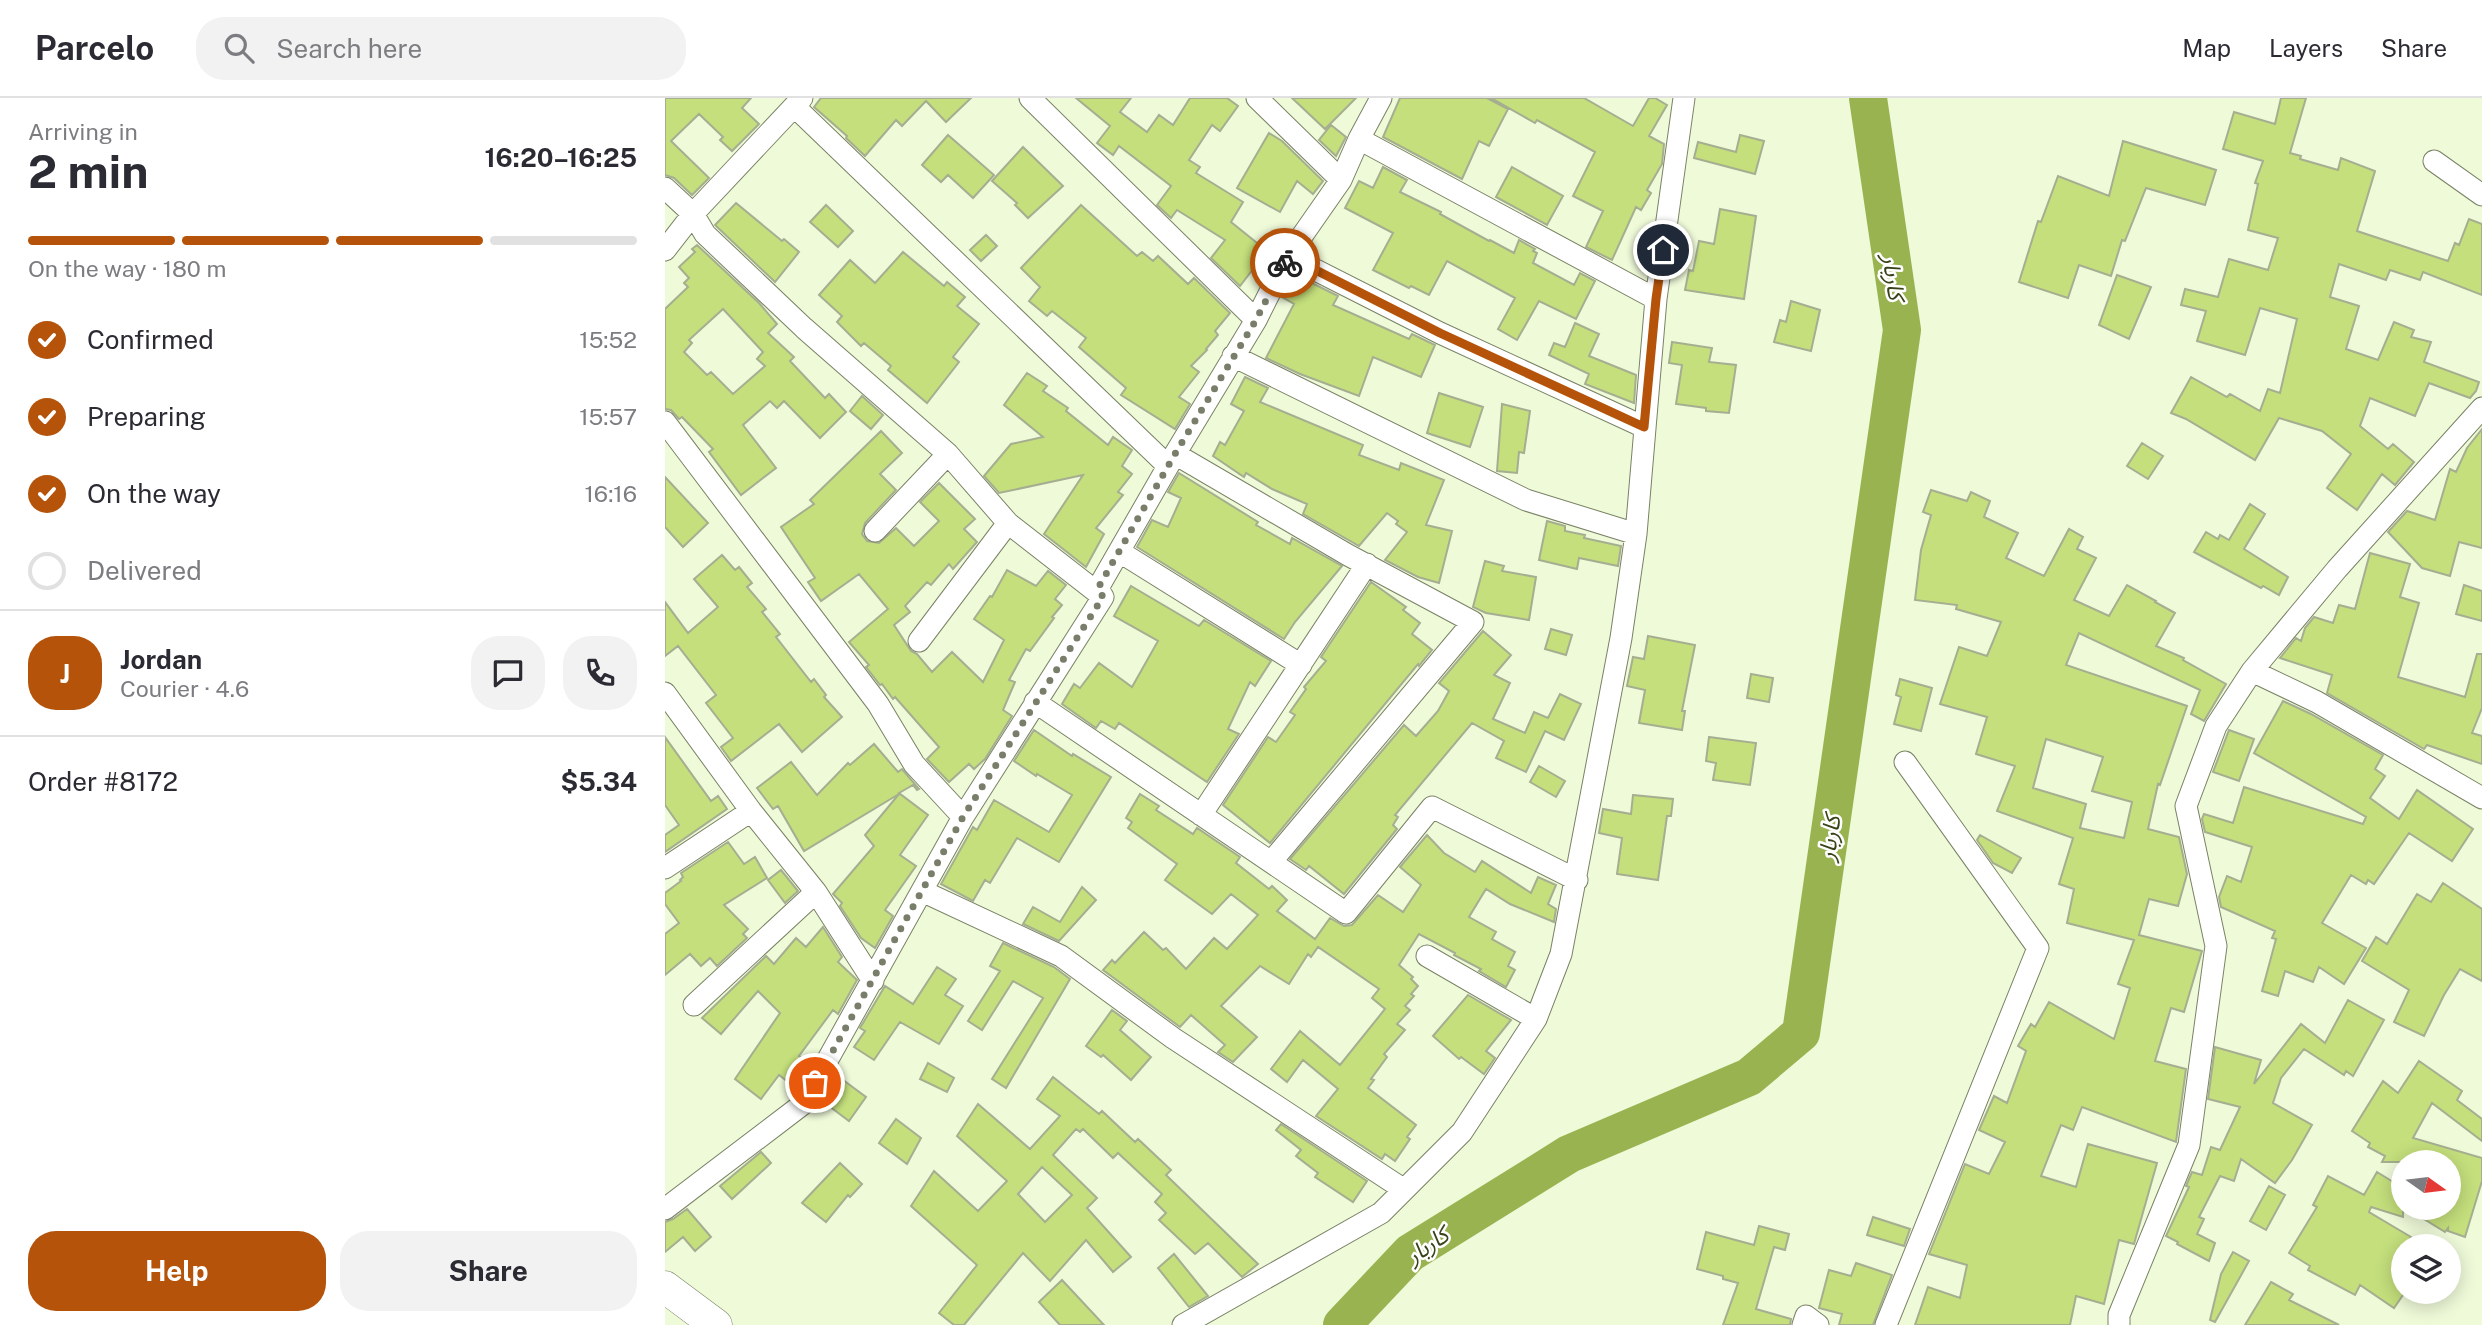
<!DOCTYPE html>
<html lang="en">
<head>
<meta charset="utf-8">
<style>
	:root { --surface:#fff; --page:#f2f2f3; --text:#2b2b33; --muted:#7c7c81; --line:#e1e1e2; --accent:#b45309 }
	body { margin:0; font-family:"Public Sans","Noto Sans Arabic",sans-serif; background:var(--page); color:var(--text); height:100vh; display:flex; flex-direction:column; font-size:26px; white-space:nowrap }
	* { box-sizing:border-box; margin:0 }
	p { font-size:23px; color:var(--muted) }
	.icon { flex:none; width:38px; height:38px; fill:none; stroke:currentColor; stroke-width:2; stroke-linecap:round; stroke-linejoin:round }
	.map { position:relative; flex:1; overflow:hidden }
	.panel { display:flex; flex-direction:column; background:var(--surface); width:665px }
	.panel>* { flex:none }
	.needle { width:46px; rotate:104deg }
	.fabs { position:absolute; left:1726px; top:1052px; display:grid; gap:14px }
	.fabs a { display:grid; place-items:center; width:70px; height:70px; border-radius:50%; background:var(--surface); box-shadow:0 4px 18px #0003; font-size:35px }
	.pin { position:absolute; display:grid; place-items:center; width:60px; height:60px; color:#fff; margin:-30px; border:4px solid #fff; border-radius:50%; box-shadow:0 2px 7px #0007 }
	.courier { position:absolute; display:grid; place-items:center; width:70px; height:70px; margin:-35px; border:5px solid #b45309; border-radius:50%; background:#fff; color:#222; box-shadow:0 2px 9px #0007 }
	.overview em { font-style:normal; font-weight:700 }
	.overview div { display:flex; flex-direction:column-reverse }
	.overview { display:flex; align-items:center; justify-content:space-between; height:119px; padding:0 28px }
	h1 { font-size:46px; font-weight:700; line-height:52px }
	.bar { display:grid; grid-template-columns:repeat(4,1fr); gap:10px 7px; align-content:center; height:84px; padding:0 28px }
	.bar i { height:9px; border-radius:5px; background:var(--line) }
	.bar .selected { background:var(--accent) }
	.bar p { grid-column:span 4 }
	.line { display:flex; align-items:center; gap:18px; padding:0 28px; border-top:2px solid var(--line) }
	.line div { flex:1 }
	.round { display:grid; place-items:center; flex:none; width:74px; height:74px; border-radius:28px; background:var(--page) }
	ol { padding:0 28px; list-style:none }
	li { display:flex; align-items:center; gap:21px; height:77px }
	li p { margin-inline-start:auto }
	li .icon { padding:7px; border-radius:50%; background:var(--accent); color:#fff; stroke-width:4 }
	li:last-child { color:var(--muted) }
	li i { width:38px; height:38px; border:4px solid var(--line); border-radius:50% }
	.action { display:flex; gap:14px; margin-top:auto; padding:14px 28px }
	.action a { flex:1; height:80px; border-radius:28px; background:var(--accent); color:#fff; font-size:28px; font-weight:700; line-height:80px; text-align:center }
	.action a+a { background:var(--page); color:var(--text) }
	header { display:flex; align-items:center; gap:42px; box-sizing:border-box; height:98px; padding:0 35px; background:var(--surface); border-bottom:2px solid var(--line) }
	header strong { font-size:33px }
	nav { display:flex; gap:38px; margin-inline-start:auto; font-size:24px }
	.search { width:490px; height:63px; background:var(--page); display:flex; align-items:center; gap:18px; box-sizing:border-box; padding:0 24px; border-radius:28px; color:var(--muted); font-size:26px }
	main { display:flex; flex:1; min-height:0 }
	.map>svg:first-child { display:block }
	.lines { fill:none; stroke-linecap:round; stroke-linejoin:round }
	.river { stroke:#9ab351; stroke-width:38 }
	.building { fill:#c4df7c; stroke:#a5ae90; stroke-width:2; fill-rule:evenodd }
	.street-casing { stroke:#798265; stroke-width:23 }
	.secondary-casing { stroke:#798265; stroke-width:33 }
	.street { stroke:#fff; stroke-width:21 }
	.secondary { stroke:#fff; stroke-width:32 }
	.done { stroke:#797e6b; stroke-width:7; stroke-dasharray:0 12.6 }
	.route { stroke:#b45309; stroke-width:9 }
	.labels { text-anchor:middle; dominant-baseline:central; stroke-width:5; stroke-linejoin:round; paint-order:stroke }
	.water-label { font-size:23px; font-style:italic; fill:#39431a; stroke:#fff }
</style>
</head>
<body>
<header>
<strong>Parcelo</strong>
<div class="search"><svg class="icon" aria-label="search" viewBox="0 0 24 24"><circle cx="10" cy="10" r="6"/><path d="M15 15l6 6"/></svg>Search here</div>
<nav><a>Map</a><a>Layers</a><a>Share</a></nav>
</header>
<main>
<section class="panel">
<div class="overview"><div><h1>2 min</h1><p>Arriving in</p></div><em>16:20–16:25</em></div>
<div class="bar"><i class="selected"></i><i class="selected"></i><i class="selected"></i><i></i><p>On the way · 180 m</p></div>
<ol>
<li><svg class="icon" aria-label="check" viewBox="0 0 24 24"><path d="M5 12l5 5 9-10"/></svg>Confirmed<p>15:52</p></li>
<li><svg class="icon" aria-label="check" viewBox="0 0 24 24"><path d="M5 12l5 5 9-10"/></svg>Preparing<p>15:57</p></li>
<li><svg class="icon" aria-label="check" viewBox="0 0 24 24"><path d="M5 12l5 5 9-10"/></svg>On the way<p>16:16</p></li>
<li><i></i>Delivered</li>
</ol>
<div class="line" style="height:126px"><b class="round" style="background:var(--accent);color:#fff">J</b><div><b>Jordan</b><p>Courier · 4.6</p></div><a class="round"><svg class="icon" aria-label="chat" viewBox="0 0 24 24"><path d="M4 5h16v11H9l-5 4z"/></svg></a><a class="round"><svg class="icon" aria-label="phone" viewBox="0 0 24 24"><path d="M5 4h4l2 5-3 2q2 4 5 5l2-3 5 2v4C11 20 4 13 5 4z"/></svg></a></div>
<div class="line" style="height:91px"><div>Order #8172</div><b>$5.34</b></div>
<div class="action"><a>Help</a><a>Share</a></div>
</section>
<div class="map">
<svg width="1817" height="1227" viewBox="0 0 1817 1227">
	<rect width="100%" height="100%" fill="#effad9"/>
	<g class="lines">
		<path class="river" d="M677,1227L745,1155L904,1056L1084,979L1136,935L1237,232L1203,0"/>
	</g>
	<path class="building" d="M0,0H86L77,10L94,26L67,53L55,42L58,39L34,16L6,43L44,80L27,97L9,80L0,77Z
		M156,0H306L281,24L261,3L237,28L231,22L200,58L181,40L182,38L149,9Z
		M411,0H466L455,14L482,34L494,17L508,27L525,0H562L573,8L555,33L547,27L524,62L535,69L531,75L578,104L566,124L602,153L575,188L546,160L560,142L512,112L506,120L492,107L506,88L454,48L448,57L432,45L445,28Z
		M627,0H691L660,31Z
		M735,0H822L843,11L824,48L814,43L797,81L718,39Z
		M826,0H919L968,28L984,0H990L1002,7L984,38L999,46L997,66L982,92L986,95L976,112L971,109L947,162L921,149L938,113L908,98L930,54L872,22L870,25Z
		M1616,0H1641L1625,55L1636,58L1635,61L1673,72L1676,60L1710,73L1692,133L1783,163L1790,145L1794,147L1804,121L1817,126V197L1758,174L1755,182L1725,172L1721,182L1674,166L1665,199L1694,208L1681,251L1713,262L1729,224L1749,232L1746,239L1766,244L1759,264L1814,284L1811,293L1805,300L1764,285L1750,318L1705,300L1695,328L1723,351L1728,346L1749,364L1730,387L1717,376L1692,412L1662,390L1686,356L1657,333L1614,320L1590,362L1521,321L1506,315L1526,279L1562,299L1565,296L1595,313L1603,291L1615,295L1632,221L1595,210L1580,257L1532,243L1541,213L1516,207L1520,191L1553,199L1564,161L1603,172L1613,140L1583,132L1593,86L1590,85L1598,63L1558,51L1569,14L1610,26Z
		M666,27L681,39L671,58L654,42Z
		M604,35L617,43L658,83L648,96L632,83L615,114L572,90Z
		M283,37L329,77L308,100L283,77L276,84L257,67Z
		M1075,37L1099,43L1090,76L1029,60L1033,44L1071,54Z
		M1458,43L1551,72L1540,107L1481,90L1460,143L1457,142L1446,178L1414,167L1403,200L1354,184L1373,123L1376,124L1393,78L1444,98Z
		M358,49L398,88L363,120L350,107L352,105L327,83Z
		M718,69L742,82L735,94L776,114L775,116L824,143L825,142L849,155L854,142L870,151L868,153L872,155L868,165L909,187L915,175L930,183L911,221L874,203L852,242L833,231L850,200L782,163L764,197L746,188L744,190L708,172L728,135L680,110L694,83L708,90Z
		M847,69L898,98L882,127L831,99Z
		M71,105L117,143L119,141L134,154L110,184L50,127Z
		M161,107L188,133L173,149L145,124Z
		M416,107L472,158L477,154L488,163L493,158L523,186L529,180L565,215L550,233L553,237L541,251L542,252L526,268L534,274L514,299L525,306L510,331L456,297L461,290L414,249L421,240L387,213L382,218L364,203L375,189L356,170Z
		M1055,111L1091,118L1079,201L1020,192L1024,172L1028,173L1034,143L1049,146Z
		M321,137L332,148L316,163L305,152Z
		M32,147L94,205L112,226L103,235L129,259L125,263L160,300L164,296L181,314L155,340L119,303L112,310L105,303L78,327L111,370L76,397L44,354L48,351L17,319L14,321L6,312L0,311V211L23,189L19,185L24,180L14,169L30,154L27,151ZM58,211L98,254L92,261L100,268L68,296L46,274L42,277L19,254L27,245L24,242Z
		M238,154L279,188L282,184L300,199L292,208L314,226L288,259L294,264L262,305L223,272L226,268L199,245L196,248L172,224L177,218L154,197L185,162L210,185Z
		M629,176L673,198L668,207L744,241L747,236L770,247L756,279L708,259L694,298L635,276L601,260L629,206L617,199Z
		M1452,177L1486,189L1464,241L1434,227Z
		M1126,203L1155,212L1146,253L1109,244L1115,222L1121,224Z
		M910,225L934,236L924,258L971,277L969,305L920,286L924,276L884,257L889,245L900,249Z
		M1007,244L1047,250L1044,264L1071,267L1064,315L1041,313V310L1011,306L1017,267L1004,265Z
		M362,275L382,288L378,293L403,310L401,313L443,347L448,339L467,352L457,368L467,376L453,394L458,397L431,430L439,436L421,469L379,436L418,377L334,395L319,378L346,346L378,339L339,307Z
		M580,279L603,290L595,304L698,347L694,357L734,372L736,365L779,382L761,427L787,433L774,485L753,479L720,462L742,434L731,426L733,423L722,415L694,448L638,416L642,406L607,391L581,375L579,379L548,358L555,344L560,347L579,313L566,306Z
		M774,295L818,309L805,349L762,335Z
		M197,298L218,317L206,331L185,313Z
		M837,306L865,313L859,355L854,354L852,375L832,373Z
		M1817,331V450L1794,444L1785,478L1757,470L1723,434L1742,413L1770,422L1785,371L1791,374L1802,350Z
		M216,333L237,355L215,376L231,392L200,425L197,436L202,443L214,445L231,430L249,448L274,423L255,404L274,385L310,421L299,431L312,444L288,471L284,466L266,487L262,484L240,508L245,514L229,527L246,553L252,556L267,574L287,554L318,584L339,542L309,521L325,498L327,499L342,472L371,488L383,473L401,487L390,501L397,507L387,519L389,520L365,553L361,551L344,582L350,584L338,612L347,618L320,661L309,671L304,666L284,684L262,661L274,649L230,599L228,601L217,586L215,587L201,569L204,567L184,544L223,511L194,476L156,503L143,484L150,480L116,429L149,406L145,402Z
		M1477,345L1498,358L1483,381L1462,368Z
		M514,375L593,424L591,427L625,446L627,440L677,468L630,524L619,541L472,449L487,422L503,429L516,400L503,394Z
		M0,379L43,425L18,449L0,429Z
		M1266,392L1302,403L1306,394L1325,403L1319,419L1353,435L1341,460L1379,478L1404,431L1418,439L1412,451L1431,460L1409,502L1444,518L1462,487L1491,503L1490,504L1510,515L1491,548L1519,560L1518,562L1561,586L1539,623L1526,616L1535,592L1414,535L1401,567L1522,608L1495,687L1493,686L1483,731L1514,739L1522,776L1513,808L1484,801L1474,837L1537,853L1519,914L1506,910L1490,963L1521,971L1511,1044L1417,1009L1408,1032L1396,1027L1376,1078L1411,1089L1423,1046L1492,1065L1469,1146L1454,1142L1439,1206L1411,1198L1405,1227H1250L1263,1189L1295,1200L1302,1167L1264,1156L1300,1066L1324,1076L1340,1044L1314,1032L1329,998L1342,1005L1361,953L1353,948L1366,926L1370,929L1384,904L1449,941L1465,890L1453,886L1469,842L1402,825L1409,791L1394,786L1408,740L1332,713L1350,668L1311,656L1322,619L1275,606L1294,549L1322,558L1336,524L1291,511L1292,507L1250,502L1256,452L1266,417L1258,414ZM1381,641L1438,659L1427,693L1467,704L1459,740L1415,730L1421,706L1368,690Z
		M1585,406L1600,416L1579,451L1623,479L1614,497L1598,488L1596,490L1529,454L1541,434L1553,441L1555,437L1564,442Z
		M882,423L900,428V433L920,437L919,440L956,448L953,468L914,460L912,471L874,462Z
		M1705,455L1745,466L1735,499L1754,505L1733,579L1800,599L1812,556H1817V610L1807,635L1817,638V666L1762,647L1759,651L1662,595L1667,577L1615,560L1631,540L1636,543L1640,530L1649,519L1668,525L1674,507L1690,511Z
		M57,457L70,472L74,469L87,485L82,489L101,511L97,514L115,536L111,539L146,584L149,581L161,597L159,599L177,619L137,654L114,626L66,663L56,649L68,640L41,605L51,597L13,548L0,558V504L23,535L53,509L29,481Z
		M820,463L839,468L837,473L871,479L864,522L821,515L808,509Z
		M706,484L741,509L738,512L755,525L747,536L767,552L754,568L753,566L605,745L558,707L603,639L611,644L630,617L625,614L641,591L639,589L661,563L656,559Z
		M1799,487L1817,493V523L1791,516Z
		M466,488L534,528L539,522L606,563L590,588L585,584L563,631L574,636L542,684L454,625L450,631L436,623L431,630L397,606L409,586L415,590L434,565L467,589L493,543L449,518Z
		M886,531L907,537L901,557L880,551Z
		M818,533L846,557L829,577L845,585L828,621L860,635L869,614L883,620L895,596L916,606L899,642L880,633L861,674L831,660L839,643L807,625L730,717L733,719L728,727L732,731L679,796L644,768L641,772L625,761L739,627L751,638L773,613L784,593L774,585Z
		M983,538L1030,547L1017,613H1020L1017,632L974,625L980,592L962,588L968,559L979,561Z
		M1086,576L1108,580L1104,604L1082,600Z
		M1235,581L1267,590L1256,633L1229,626L1236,599L1231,597Z
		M1618,603L1646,616L1718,657L1710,671L1720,678L1705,700L1734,721L1752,692L1808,731L1787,763L1744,735L1709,786L1703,782L1701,786L1686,777L1657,825L1701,850L1679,886L1654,869L1648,884L1620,873L1613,898L1597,893L1611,841L1607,840L1610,833L1556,809L1554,799L1562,778L1576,784L1587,749L1540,734L1537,721L1539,716L1568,725L1579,689L1698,726L1701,719L1589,655Z
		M369,632L407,658L408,656L446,679L394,764L352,740L325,785L320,782L308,803L276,786L308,729L312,732L329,702L384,734L407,697L372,676L371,678L349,663Z
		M1564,632L1589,641L1574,683L1548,674Z
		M0,639L46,703L53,698L62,711L0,754V737L14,727L0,707Z
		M1044,639L1091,645L1085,687L1048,682L1051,665L1041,663Z
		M209,646L233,674L237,671L254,691L252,692L248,687L234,695L263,717L235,757L251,768L220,812L228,818L210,850L196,840L175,808L177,805L168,796L209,748L200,737L234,696L139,753L113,708L108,711L92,690L126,664L152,697L183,665L185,667Z
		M874,668L900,683L891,699L865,684Z
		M475,696L494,708L491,712L528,736L532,730L575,759L571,765L604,791L607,788L622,802L612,813L650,841L665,820L679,828L687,827L713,797L738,814L756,787L735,769L762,737L779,755L810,774L817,763L866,795L873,779L891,787L883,806L891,811L889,824L845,806L821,791L804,819L831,834L827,841L850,854L843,868L850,872L841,889L814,873L816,871L789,857L790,855L754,836L734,867L748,879L746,881L753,888L746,896L749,898L740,908L745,912L732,926L740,932L719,956L722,959L706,981L709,982L703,990L751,1027L742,1039L745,1041L730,1063L720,1056L717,1061L651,1018L673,991L638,962L622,984L606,971L635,933L675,967L720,911L707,900L714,891L653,849L646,859L643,856L624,886L595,868L556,908L592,939L568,964L553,954L560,947L526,917L515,929L438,872L447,862L450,865L479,834L498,852L501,850L521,871L549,840L562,851L593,817L566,796L547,816L500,782L512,766L463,730L467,724L461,720Z
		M968,697L1008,701L1006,718H1002L993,782L952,776L957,740L934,735L938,711L966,716Z
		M1315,737L1356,760L1347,775L1328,765L1312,742Z
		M63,744L79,766L90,759L102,780L59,807L83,831L78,836L82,840L52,868L45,860L36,868L25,856L0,877V836L14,825L0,806V795L16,783L15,782L18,779L16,775Z
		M116,772L133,793L120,805L103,782Z
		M1778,785L1817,811V883L1795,871L1779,897L1759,938L1729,924L1744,892L1697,863L1711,839L1722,846L1752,796L1766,804Z
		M417,789L431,802L394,843L358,826L368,809L395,824Z
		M158,829L177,859L173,864L192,882L173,916L168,912L134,958L145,966L138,979L130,974L123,984L114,977L96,1001L70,981L115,915L93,893L56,936L37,920L101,858L109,866L131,840L141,849Z
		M338,845L389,869L405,881L341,990L327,981L378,900L348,883L317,932L303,923L335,873L325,868Z
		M272,869L291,881L280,897L298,908L274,946L235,924L209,962L189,949L200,933L195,930L220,888L248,906Z
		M803,897L846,922L821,953L830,960L819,976L796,959L794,961L768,938Z
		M1683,902L1719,922L1688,978L1681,973L1679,977L1639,951L1616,980L1608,1005L1647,1027L1627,1062L1610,1085L1576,1061L1569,1083L1555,1078L1534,1119L1539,1121L1532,1136L1550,1145L1544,1163L1512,1146L1513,1144L1501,1138L1524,1089L1521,1088L1527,1074L1537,1077L1546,1049L1555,1052L1575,1009L1543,1001L1550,949L1596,962L1589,986L1636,926L1660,945Z
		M447,912L462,923L455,932L486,959L466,982L438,957L436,959L421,948Z
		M1754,963L1797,993L1792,1002L1817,1021V1043L1767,1005L1748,1040L1817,1060V1083L1800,1139L1783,1133V1130L1780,1134L1741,1110H1783V1064H1717L1720,1058L1703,1049L1705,1045L1687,1033L1718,983L1733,995Z
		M263,965L289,980L282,994L255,981Z
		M170,976L201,999L184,1023L160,1005L164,999L159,996Z
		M388,979L434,1016L437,1013L470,1044L473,1041L506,1072L501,1077L593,1166L577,1179L543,1145L530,1156L494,1122L501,1115L490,1104L497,1096L453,1055L448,1060L418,1031L415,1034L411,1031L388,1057L432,1100L422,1110L466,1159L448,1174L421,1142L385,1183L358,1155L299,1227H289L274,1215L312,1167L246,1108L269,1073L313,1113L342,1083L292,1038L313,1006L365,1051L395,1018L372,1001ZM377,1069L407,1097L380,1124L353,1096Z
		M231,1021L256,1040L242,1066L214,1045Z
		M616,1026L702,1083L688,1104L650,1079L653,1075L631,1058L636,1052L611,1032Z
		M96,1054L106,1065L67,1101L55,1088Z
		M175,1065L197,1086L185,1099L183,1097L161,1124L137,1105Z
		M1712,1074L1738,1090V1119L1706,1109L1704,1114L1746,1139L1741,1148H1738V1161L1729,1176L1738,1181V1197L1729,1210L1695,1187L1690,1197L1643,1172L1645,1168L1624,1155L1652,1109L1648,1107L1663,1078L1699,1097Z
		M1604,1088L1620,1097L1601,1132L1585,1123Z
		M22,1111L46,1139L30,1153L18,1139L0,1154V1124L8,1121Z
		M1208,1119L1245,1131L1239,1148L1202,1137Z
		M1094,1128L1124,1136L1120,1152L1109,1149L1091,1211L1126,1221L1125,1227H1058L1073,1185L1058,1181V1178L1032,1171L1041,1134L1089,1147Z
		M1568,1154L1584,1163L1550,1224L1545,1222L1556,1176Z
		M509,1156L543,1198L524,1209L493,1170Z
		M1191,1165L1227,1177L1208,1227H1174L1177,1216L1154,1210L1164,1172L1186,1178Z
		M397,1182L439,1227H395L374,1204Z
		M1606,1184L1628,1196L1624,1202L1674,1227H1580Z"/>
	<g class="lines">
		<defs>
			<path id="street" d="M365,0L591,222
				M592,0L676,82
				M130,9L503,368
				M694,41L991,201
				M1769,63L1817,97
				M0,90L28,116L40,136L139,230L283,356L343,425L438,499
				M0,152L28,116L137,0
				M623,158L775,235L979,329
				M568,258L861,402L971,436
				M0,324L213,606L249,666L298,719
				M510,356L683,457L808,524L606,764
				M210,433L283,356
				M455,454L636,567
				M254,543L343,425
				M1587,573L1652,604L1817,700
				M0,595L86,713L151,794L208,883
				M370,604L681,815L767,709L912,782
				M536,717L702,466
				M0,770L86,713
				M257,793L396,858L508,940L738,1091
				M762,858L871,921
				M29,907L151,794
				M0,1111L138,1006L298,719L438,499L433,490L510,356L591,222L623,158L676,82L694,41L716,0
				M518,1227L716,1115L797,1034L871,921L896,856L956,540L971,436L991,201L1019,0
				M1138,1227L1141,1218L1153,1227
				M1221,1227L1373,850L1240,664
				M1454,1227V1217L1524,1047L1551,848L1521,708L1551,628L1587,573L1672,471L1817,310"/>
			<path id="secondary" d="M0,1189L51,1227"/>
		</defs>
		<use href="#street" class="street-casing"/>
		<use href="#secondary" class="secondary-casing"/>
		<use href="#street" class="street"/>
		<use href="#secondary" class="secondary"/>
	</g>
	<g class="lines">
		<path class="done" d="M150,985L298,719L438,499L433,490L510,356L591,222L620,165"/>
		<path class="route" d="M620,165L623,158L775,235L979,329L991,201L998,152"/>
	</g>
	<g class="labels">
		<g class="water-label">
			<text transform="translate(1229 179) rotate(82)">کاربار</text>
			<text transform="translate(1164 740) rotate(-82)">کاربار</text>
			<text transform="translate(762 1147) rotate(-35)">کاربار</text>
		</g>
	</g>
</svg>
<div class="fabs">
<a><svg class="needle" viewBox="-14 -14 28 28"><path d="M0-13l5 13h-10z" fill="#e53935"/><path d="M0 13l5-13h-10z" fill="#7c7c81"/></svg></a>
<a><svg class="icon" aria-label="layers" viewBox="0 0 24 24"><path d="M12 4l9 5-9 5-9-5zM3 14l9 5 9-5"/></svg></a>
</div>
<div class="pin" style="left:150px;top:985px;background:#ea580c"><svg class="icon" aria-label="bag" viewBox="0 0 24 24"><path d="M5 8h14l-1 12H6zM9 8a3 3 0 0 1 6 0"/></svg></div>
<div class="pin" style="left:998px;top:152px;background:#1f2937"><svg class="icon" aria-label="home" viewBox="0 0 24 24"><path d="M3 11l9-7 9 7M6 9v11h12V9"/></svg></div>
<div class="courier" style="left:620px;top:165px"><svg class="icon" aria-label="bike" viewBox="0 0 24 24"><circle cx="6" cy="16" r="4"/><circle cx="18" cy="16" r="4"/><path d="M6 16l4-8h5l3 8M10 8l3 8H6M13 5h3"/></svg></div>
</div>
</main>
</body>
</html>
